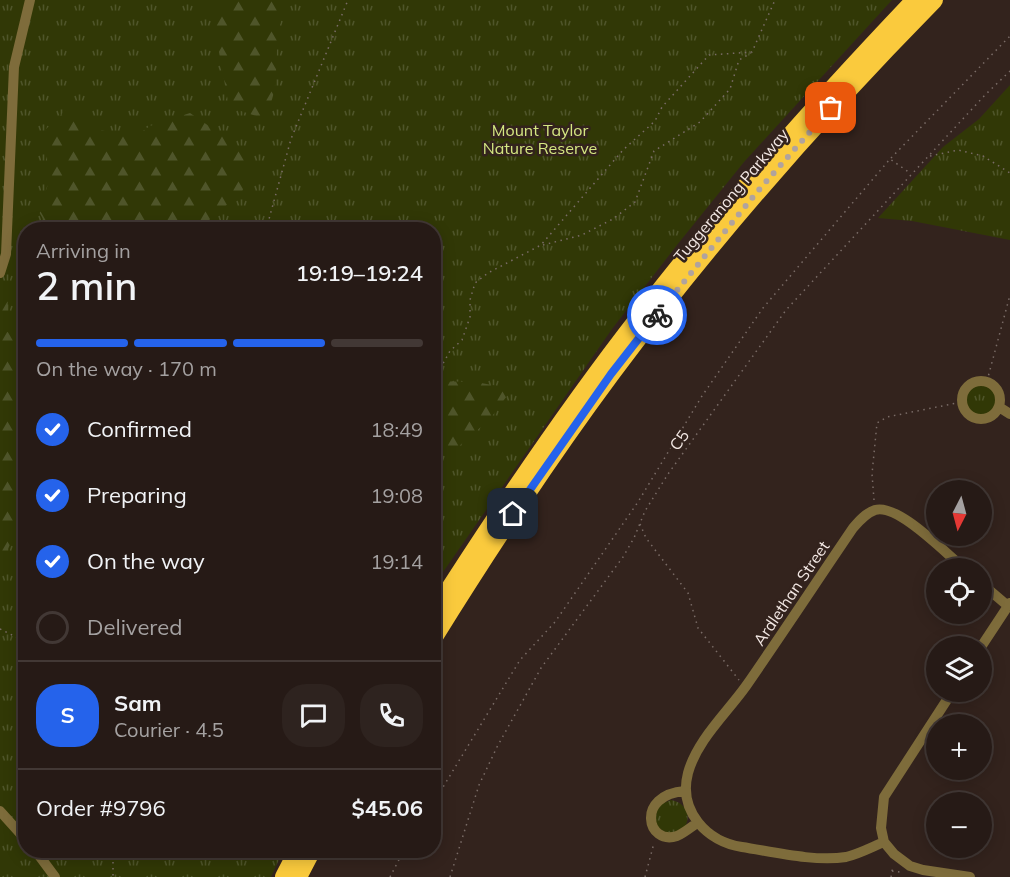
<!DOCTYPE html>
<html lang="en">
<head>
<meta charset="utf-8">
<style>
	:root { --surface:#261a16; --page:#2e231f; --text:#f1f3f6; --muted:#a4a1a1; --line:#423835; --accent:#2563eb }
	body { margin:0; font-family:Mulish,sans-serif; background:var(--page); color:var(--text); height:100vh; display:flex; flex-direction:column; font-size:22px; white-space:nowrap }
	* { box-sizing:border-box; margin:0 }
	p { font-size:20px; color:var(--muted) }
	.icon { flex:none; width:33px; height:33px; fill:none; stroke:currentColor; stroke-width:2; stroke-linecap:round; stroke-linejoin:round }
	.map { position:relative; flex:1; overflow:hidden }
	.panel { position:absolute; left:18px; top:222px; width:423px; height:636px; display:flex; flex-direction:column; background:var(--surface); border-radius:24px; box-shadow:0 3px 15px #0003,0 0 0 2px var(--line) }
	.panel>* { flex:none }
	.needle { width:39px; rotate:186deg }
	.buttons { position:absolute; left:926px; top:480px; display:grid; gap:12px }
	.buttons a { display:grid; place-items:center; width:66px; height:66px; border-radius:50%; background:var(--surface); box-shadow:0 3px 15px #0003,0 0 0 2px var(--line); font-size:30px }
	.pin { position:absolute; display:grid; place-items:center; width:51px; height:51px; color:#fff; margin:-26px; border-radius:12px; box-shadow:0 3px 9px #0006 }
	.courier { position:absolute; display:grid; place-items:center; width:60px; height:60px; margin:-30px; border:4px solid #2563eb; border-radius:50%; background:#fff; color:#222; box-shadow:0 2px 8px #0007 }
	.headline em { font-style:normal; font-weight:600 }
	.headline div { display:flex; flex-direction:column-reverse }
	.headline { display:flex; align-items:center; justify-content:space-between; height:102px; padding:0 18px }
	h1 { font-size:39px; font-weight:600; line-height:45px }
	.bar { display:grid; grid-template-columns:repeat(4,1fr); gap:9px 6px; align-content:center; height:72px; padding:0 18px }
	.bar i { height:8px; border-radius:4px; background:var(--line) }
	.bar .selected { background:var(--accent) }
	.bar p { grid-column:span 4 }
	.line { display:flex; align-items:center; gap:15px; padding:0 18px; border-top:2px solid var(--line) }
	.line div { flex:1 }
	.round { display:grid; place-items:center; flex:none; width:63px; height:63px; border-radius:24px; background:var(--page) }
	ol { padding:0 18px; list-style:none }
	li { display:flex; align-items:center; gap:18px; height:66px }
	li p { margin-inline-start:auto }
	li .icon { padding:6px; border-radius:50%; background:var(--accent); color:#fff; stroke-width:4 }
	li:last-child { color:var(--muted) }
	li i { width:33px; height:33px; border:3px solid var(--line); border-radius:50% }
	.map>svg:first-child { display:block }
	.grass { fill:url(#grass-tufts) }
	.forest { fill:url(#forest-firs) }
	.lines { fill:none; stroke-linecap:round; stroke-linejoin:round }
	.path { stroke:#7a6c67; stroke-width:1.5; stroke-dasharray:1.5 4.5; stroke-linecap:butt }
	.minor { stroke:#7e6c3b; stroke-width:10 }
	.motorway { stroke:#faca3d; stroke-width:18 }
	.done { stroke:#b0a39e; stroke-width:6; stroke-dasharray:0 10.8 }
	.route { stroke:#2563eb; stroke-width:8 }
	.labels { text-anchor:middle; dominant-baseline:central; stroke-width:5; stroke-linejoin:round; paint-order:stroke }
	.park-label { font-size:16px; fill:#d5e782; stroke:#33231d }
	.street-label { font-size:16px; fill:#f3e8e4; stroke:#33231d }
</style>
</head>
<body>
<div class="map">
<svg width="1010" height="877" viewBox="0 0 1010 877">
	<defs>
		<pattern id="grass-tufts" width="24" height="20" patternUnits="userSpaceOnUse" patternTransform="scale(1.5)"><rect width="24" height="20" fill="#313806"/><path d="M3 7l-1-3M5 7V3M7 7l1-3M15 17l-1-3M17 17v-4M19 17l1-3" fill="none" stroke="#4f552a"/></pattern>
		<pattern id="forest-firs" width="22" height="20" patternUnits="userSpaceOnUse" patternTransform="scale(1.5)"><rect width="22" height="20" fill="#313806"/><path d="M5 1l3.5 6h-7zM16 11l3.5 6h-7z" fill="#4f552a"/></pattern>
	</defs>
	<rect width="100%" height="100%" fill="#33231d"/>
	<path class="grass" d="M0,0H892L744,162L677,245L612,329L434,585V230H26V850L283,851L271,877H0Z
		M1010,85V240L912,221L878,218L943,147L979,119Z
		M966 400a15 15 0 1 1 30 0a15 15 0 1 1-30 0Z
		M671,800C686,803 692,815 684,829L670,835L655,826L657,806Z"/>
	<path class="forest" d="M213,0H292C271,25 280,62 274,92C272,101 268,110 265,119L229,107L211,8Z
		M67,109L100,130L134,137L150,126L190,113L254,157L242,192L202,226L170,230L49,229L39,212L48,184L46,129Z
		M9,281L6,332L25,333V514L0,565V299Z
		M434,381L476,382L512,389L490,419L458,447L434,457Z"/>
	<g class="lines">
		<path class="path" d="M930,156L958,150L983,156L1010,173
			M891,158L1010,36
			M266,230L291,139L348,0
			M543,245L582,235L613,219L635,202L654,151L700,122L730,89L739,60L751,53
			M434,371L444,362L450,351L462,340L470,317V300L475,283L488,273L541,245L623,150L655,121L662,107L709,55L752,52L775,0
			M987,381L1010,295
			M874,500L872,474L877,423L887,417L962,402
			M640,524L646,538L688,593L698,628L739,680
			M0,629L26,642
			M434,802L520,660L555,622L638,502L702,396L763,308L890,159L910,173
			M113,850V877
			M892,871L900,872
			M390,877L404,850
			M450,877L479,785L497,747L541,668L623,557L634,538L645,511L668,474L786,310L985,95L1010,71
			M645,877L654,843
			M891,877L893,866"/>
		<path class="minor" d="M0,273L6,254L14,67L30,0
			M962 400a19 19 0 1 1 38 0a19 19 0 1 1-38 0Z
			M999,407L1010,414
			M981,583L1008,606
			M981,647L1010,603
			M952,692L884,797L881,828L884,842L894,854L910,866L923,870L970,877
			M685,791C635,795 647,846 677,836C684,833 691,827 697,823
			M0,811L26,840
			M884,842C872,847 859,854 846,857C815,862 774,852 742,847C707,842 678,811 688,773C697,740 726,714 746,686C782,634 817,581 853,528C859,521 866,513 875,510C898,503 946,554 964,568
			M35,850L55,877"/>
		<path class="motorway" d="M434,613C499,511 566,411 641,315C726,204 819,101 915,0
			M434,637C490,547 548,459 611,374C709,242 818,118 934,0
			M284,877L298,850
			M298,877L312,850"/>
	</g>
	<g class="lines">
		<path class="done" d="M657,315L757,192L831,108"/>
		<path class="route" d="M513,514L611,374L657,315"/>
	</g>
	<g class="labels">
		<g class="park-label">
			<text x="540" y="130">Mount Taylor<tspan x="540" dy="18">Nature Reserve</tspan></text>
		</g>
		<g class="street-label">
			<text transform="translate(731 195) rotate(-50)">Tuggeranong Parkway</text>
			<text transform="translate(679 440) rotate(-54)">C5</text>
			<text transform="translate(791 593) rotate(-56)">Ardlethan Street</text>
		</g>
	</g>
</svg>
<div class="buttons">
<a><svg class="needle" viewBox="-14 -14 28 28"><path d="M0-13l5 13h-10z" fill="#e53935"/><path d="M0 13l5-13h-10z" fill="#a4a1a1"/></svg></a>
<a><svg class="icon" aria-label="locate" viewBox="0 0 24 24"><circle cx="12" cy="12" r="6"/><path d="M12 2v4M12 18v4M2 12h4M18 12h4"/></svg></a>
<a><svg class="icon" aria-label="layers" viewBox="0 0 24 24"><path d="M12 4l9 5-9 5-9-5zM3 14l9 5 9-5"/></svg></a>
<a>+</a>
<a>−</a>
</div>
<div class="pin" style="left:831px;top:108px;background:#ea580c"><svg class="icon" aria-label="bag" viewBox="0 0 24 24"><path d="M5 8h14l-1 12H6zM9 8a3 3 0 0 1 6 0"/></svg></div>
<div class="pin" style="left:513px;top:514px;background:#1f2937"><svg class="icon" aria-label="home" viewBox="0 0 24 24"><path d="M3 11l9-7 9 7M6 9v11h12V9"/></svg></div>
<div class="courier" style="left:657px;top:315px"><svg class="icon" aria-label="bike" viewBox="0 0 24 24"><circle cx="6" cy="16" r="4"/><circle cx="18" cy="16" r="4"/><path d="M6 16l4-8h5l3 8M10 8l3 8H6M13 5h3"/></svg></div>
<section class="panel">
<div class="headline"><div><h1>2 min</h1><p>Arriving in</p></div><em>19:19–19:24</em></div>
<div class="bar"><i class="selected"></i><i class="selected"></i><i class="selected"></i><i></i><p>On the way · 170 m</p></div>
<ol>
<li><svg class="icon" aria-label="check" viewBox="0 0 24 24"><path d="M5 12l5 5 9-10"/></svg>Confirmed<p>18:49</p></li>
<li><svg class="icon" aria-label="check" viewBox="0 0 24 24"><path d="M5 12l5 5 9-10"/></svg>Preparing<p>19:08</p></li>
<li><svg class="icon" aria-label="check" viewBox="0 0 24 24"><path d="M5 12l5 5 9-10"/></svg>On the way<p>19:14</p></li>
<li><i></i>Delivered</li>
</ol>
<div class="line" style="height:108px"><b class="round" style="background:var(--accent);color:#fff">S</b><div><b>Sam</b><p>Courier · 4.5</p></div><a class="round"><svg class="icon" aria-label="chat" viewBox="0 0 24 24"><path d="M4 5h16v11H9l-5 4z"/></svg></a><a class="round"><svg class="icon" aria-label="phone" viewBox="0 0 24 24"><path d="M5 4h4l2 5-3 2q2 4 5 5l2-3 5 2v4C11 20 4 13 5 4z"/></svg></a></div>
<div class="line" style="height:78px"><div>Order #9796</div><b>$45.06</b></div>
</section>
</div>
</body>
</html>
